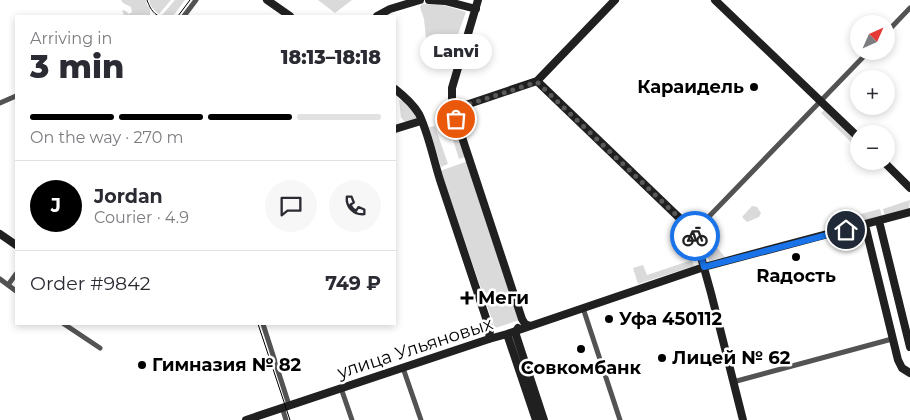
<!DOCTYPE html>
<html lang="en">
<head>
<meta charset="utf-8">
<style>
	:root { --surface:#fff; --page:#f7f7f7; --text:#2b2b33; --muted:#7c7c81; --line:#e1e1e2; --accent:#000 }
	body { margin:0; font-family:Montserrat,sans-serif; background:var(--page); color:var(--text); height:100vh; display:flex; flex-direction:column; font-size:19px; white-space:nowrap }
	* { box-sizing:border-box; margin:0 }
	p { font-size:16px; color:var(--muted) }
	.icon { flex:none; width:28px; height:28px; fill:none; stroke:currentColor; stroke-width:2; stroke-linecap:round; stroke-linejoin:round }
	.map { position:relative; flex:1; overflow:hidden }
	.sheet { position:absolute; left:15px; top:15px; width:381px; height:310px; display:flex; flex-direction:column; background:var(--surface); border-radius:0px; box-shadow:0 2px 8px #0003 }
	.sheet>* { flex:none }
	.needle { width:32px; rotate:45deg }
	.fabs { position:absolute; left:850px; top:15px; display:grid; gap:10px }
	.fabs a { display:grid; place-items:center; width:45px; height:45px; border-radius:50%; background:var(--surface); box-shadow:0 2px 8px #0003; font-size:25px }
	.pin { position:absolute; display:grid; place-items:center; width:42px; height:42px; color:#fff; margin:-21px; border:2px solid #fff; border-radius:50%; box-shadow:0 1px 5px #0007 }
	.courier { position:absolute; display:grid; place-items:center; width:50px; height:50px; margin:-25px; border:4px solid #1a73e8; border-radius:50%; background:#fff; color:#222; box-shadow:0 1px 6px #0007 }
	.bubble { position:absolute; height:35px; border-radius:18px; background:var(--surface); box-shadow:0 2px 8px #0003; font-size:16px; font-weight:800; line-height:35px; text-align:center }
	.overview em { font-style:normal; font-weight:800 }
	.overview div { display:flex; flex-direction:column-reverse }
	.overview { display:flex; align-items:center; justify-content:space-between; height:85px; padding:0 15px }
	h1 { font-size:32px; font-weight:800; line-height:38px }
	.bar { display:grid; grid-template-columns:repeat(4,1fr); gap:8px 5px; align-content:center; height:60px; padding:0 15px }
	.bar i { height:6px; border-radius:4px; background:var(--line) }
	.bar .current { background:var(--accent) }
	.bar p { grid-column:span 4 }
	.line { display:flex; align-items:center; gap:12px; padding:0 15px; border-top:1px solid var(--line) }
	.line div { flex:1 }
	.round { display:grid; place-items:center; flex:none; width:52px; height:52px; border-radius:26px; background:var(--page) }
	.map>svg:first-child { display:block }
	.green { fill:#dadada }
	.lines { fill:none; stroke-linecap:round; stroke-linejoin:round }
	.street { stroke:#535353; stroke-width:5 }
	.secondary { stroke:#202020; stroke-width:8 }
	.tram { stroke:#000; stroke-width:1 }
	.done { stroke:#595959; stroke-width:5; stroke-dasharray:0 9 }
	.route { stroke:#1a73e8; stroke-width:6 }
	.poi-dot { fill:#000; stroke:#fff; stroke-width:2 }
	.labels { text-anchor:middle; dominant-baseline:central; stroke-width:5; stroke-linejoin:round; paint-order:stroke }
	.poi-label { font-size:18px; font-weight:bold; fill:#000; stroke:#fff; text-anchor:start }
	.street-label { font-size:18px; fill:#000; stroke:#fff }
</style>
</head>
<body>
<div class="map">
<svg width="910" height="420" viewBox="0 0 910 420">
	<rect width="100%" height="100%" fill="#fff"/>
	<path class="green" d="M121,0H146L147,5L150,8V16H124L122,10L126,11L129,14L132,12L131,7L123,3Z
		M149,0H171L159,14C154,10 150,6 149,0Z
		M175,0H185L173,16L162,15Z
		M318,0H352L335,13Z
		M422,4L443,5L466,12L453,48L434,47L429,44L426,38L424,19L420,7Z
		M399,100L405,101L419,119L406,122L404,121L401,117Z
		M824,110L852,137L851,142L821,113Z
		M435,126L448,164L441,167L429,127Z
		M455,126L465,157L459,159L449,127Z
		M468,161L520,320L495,328L440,171Z
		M910,200L909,209L885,216L883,209Z
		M752,206L757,207L761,213L759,217L747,222L742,217Z
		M880,209L882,217L855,224L853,216Z
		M707,236L725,257L709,261L703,238Z
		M692,260L694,266L638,284L633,268L643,265L647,275Z"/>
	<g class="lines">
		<path class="street" d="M184,16L196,0
			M886,33L910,8
			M0,103L16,96
			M694,232L869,51
			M0,279L16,291
			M8,285L16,274
			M583,308L620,420
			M64,324L100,348
			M263,324L289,405
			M403,368L421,420
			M733,382L892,339
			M341,388L352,420
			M282,407L286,420"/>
		<path class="secondary" d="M267,0L290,16
			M429,0L445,1L476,9
			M478,0L452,88V100L456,119L522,319L525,324L530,326
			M715,0L859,138
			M377,16L390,9L420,0
			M537,81L694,232L711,293L743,420
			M395,89C404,96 413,104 419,114C429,135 433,158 440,180C457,230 473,280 490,330L489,339
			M454,109L537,81L615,0
			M395,129L421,121
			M883,161L910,188
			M879,221L910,347
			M865,225L898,360L902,368L910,373
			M0,234L16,245
			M518,328L516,331V335L544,420
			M507,334L536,420
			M246,420L489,339L507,334L704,267L910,212"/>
		<path class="tram" d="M147,0C149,6 153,14 159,16
			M178,16L190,0
			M258,324L290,420"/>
	</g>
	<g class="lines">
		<path class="done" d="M456,119L454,109L537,82L694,232L695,236"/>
		<path class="route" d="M695,236L704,267L846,230"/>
	</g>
	<g class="poi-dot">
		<circle cx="754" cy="87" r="5"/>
		<circle cx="796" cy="257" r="5"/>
		<path d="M464.5 290.5h5v5h5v5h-5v5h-5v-5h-5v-5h5z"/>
		<circle cx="609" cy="319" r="5"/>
		<circle cx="581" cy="349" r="5"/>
		<circle cx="662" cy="358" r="5"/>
		<circle cx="142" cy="365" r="5"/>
	</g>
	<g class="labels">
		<g class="poi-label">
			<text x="744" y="87" text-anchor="end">Караидель</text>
			<text x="796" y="276" text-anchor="middle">Rадость</text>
			<text x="478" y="298">Меги</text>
			<text x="619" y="319">Уфа 450112</text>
			<text x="672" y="358">Лицей № 62</text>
			<text x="152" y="365">Гимназия № 82</text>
			<text x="581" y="368" text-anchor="middle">Совкомбанк</text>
		</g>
		<g class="street-label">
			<text transform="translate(415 348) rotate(-18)">улица Ульяновых</text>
		</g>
	</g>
</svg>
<div class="fabs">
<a><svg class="needle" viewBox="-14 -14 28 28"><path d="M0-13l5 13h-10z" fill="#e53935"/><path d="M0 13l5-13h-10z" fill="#7c7c81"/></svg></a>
<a>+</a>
<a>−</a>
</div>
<div class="pin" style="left:456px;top:119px;background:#ea580c"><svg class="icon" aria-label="bag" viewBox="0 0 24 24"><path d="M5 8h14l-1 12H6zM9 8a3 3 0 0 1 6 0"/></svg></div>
<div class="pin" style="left:846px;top:230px;background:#1f2937"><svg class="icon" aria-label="home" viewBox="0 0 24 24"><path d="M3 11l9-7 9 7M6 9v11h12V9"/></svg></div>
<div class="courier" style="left:695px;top:236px"><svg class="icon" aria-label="bike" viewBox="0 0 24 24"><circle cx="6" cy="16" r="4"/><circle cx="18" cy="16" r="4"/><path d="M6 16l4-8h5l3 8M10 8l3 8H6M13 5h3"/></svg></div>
<div class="bubble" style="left:420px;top:34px;width:72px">Lanvi</div>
<section class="sheet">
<div class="overview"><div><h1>3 min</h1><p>Arriving in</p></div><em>18:13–18:18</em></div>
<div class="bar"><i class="current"></i><i class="current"></i><i class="current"></i><i></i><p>On the way · 270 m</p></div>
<div class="line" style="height:90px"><b class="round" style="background:var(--accent);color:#fff">J</b><div><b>Jordan</b><p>Courier · 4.9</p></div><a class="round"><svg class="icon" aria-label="chat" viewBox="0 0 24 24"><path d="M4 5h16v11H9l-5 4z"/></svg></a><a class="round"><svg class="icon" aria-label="phone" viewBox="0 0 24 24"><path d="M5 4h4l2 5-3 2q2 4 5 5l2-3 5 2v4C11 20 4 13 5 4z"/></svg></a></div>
<div class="line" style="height:65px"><div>Order #9842</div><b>749 ₽</b></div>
</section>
</div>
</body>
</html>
